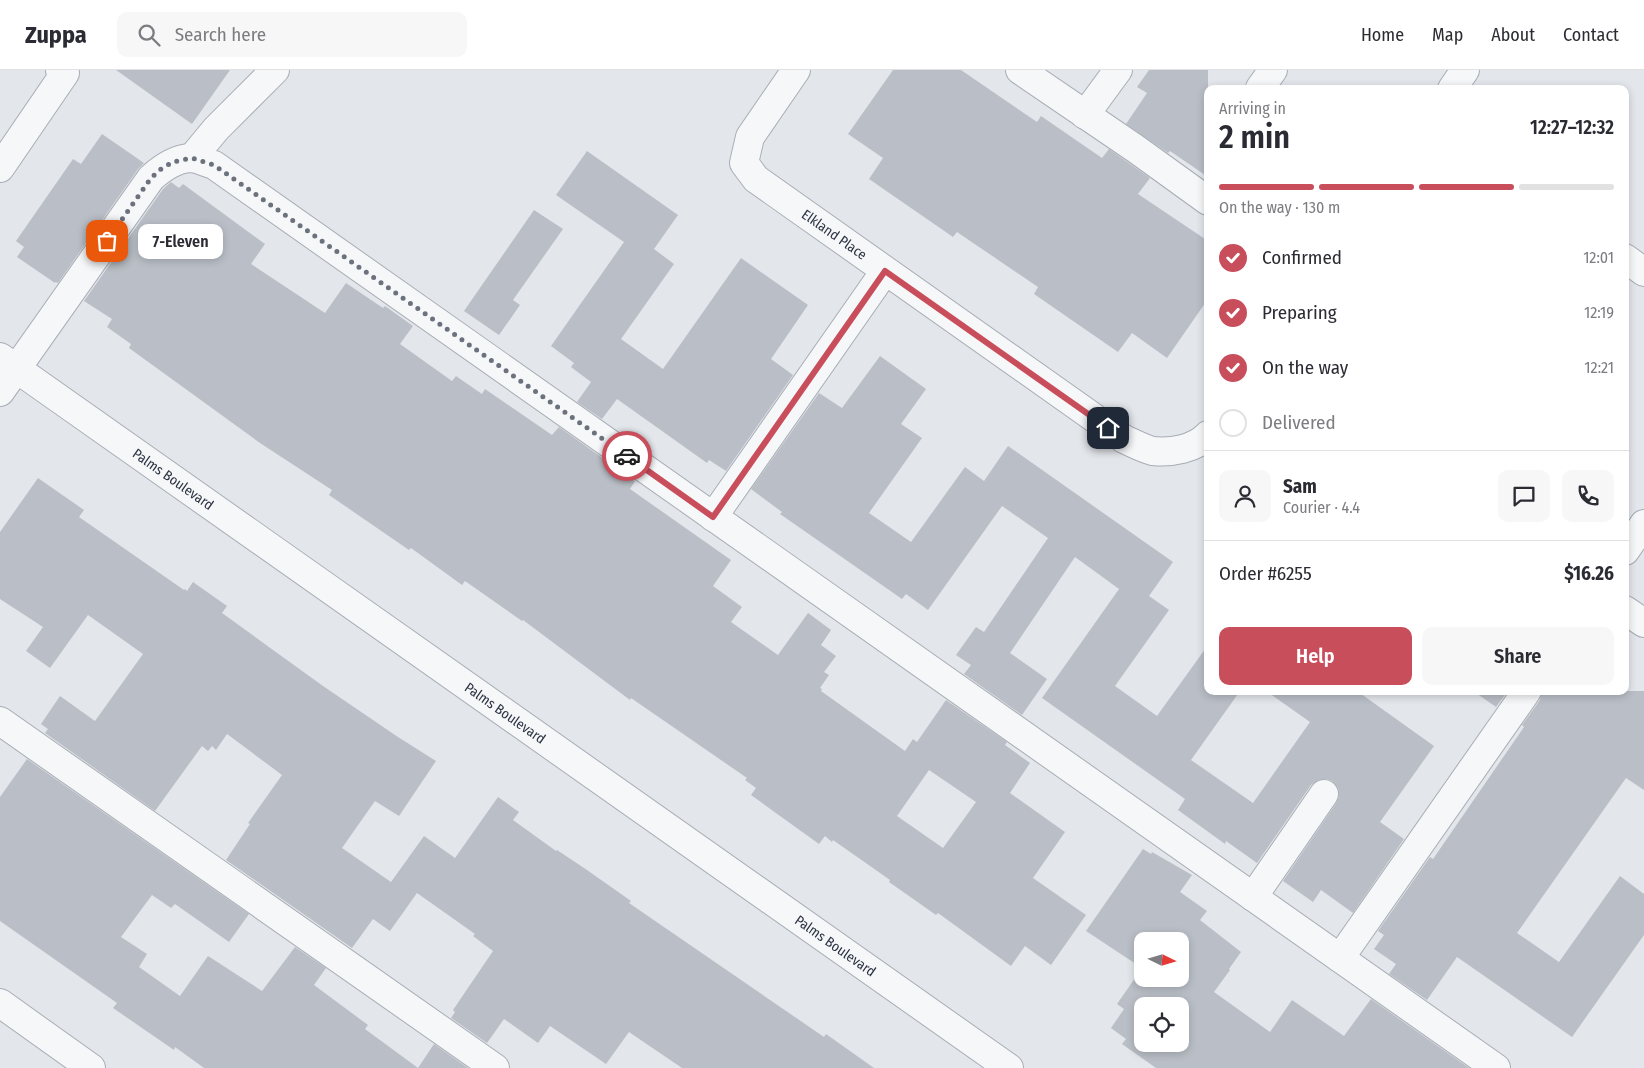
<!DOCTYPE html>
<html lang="en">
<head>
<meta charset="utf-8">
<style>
	:root { --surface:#fff; --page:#f7f7f7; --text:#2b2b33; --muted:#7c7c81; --line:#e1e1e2; --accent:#c94e5c }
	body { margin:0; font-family:"Fira Sans Condensed",sans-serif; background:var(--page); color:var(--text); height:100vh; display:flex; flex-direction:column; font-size:19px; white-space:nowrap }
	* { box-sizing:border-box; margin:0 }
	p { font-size:16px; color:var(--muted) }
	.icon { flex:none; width:28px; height:28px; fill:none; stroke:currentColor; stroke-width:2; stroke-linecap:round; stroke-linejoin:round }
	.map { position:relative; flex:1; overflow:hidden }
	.sheet { position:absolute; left:1204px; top:15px; width:425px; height:610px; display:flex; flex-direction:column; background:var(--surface); border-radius:10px; box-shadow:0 2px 8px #0003 }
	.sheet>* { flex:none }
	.needle { width:32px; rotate:95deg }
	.fabs { position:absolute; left:1134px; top:862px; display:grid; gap:10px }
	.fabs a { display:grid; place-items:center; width:55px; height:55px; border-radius:10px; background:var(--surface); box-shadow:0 2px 8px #0003; font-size:25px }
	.pin { position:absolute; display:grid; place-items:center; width:42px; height:42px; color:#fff; margin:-21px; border-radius:10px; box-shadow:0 2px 8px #0006 }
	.courier { position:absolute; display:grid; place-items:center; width:50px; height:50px; margin:-25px; border:4px solid #c94e5c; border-radius:50%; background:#fff; color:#222; box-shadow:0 1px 6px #0007 }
	.bubble { position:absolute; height:35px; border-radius:10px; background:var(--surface); box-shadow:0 2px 8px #0003; font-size:16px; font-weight:600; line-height:35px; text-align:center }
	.overview em { font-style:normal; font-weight:600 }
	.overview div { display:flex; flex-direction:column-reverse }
	.overview { display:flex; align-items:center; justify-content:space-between; height:85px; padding:0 15px }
	h1 { font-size:32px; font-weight:600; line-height:38px }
	.bar { display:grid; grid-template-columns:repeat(4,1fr); gap:8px 5px; align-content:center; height:60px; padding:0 15px }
	.bar i { height:6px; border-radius:4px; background:var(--line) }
	.bar .selected { background:var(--accent) }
	.bar p { grid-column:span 4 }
	.line { display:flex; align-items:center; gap:12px; padding:0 15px; border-top:1px solid var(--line) }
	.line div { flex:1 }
	.round { display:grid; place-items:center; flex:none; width:52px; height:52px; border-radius:10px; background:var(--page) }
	ol { padding:0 15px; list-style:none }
	li { display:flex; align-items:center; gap:15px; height:55px }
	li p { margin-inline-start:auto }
	li .icon { padding:5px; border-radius:50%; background:var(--accent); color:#fff; stroke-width:4 }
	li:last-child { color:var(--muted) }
	li i { width:28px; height:28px; border:2px solid var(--line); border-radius:50% }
	.primary-button { display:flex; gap:10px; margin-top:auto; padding:10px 15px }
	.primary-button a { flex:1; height:58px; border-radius:10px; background:var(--accent); color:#fff; font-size:20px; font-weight:600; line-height:58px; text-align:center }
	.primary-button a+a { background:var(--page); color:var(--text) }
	header { display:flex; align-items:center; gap:30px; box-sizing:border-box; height:70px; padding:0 25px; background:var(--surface); border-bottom:1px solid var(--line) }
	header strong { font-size:24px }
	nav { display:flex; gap:28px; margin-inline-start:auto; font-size:18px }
	.search { width:350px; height:45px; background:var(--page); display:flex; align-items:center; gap:12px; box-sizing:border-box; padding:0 18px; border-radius:10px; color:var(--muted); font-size:19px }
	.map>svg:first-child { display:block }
	.building { fill:#babfc7; fill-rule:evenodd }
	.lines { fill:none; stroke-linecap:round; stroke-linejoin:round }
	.minor-casing { stroke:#a8adb5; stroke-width:30 }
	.minor { stroke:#f6f7f9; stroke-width:28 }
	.done { stroke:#6b727d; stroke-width:5; stroke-dasharray:0 9 }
	.route { stroke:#c94e5c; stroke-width:6 }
	.labels { text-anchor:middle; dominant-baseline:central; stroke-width:4; stroke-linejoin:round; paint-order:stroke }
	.street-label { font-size:14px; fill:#2b3342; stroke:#f3f5f8 }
</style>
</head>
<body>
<header>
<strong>Zuppa</strong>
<div class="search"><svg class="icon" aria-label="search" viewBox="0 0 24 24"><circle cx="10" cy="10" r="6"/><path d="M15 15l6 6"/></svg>Search here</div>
<nav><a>Home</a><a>Map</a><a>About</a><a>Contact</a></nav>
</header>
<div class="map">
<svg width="1644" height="998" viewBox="0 0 1644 998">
	<rect width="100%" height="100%" fill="#e3e6eb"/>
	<path class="building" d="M116,0H230L192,54Z
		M893,0H961L1037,52L1041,46L1102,88L1109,79L1150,108L1138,124L1208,171V229L1167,288L1132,263L1118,282L1034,224L1038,217L957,162L953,167L869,109L883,88L848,64Z
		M1149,0H1208V107L1170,81L1168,83L1126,54L1147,23L1137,17Z
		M102,64L144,93L138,99L58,213L55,212V213L17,187L24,177L16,171L73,89L81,94Z
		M587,81L678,145L654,179L674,194L621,269L663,299L741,188L808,235L771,289L793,305L726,401L709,390L707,393L617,329L602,349L577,332L591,312L571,297L574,293L551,276L624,172L556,125Z
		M171,112L179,118L183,114L265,174L251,194L325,243L346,213L383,238L385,236L413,256L400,274L452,311L456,306L482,324L485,319L552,365L559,357L635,411L630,419L731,490L713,516L742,537L731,552L778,585L808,543L831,560L821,575L836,586L824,602L829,605L820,618L822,619L821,621L905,681L913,669L917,672L946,630L1007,672L1005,675L1030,693L1010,723L1065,762L1033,808L1086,845L1051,895L1025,876L1011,896L938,843L936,845L889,812L890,810L833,770L832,772L825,766L819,774L751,725L756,718L745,710L747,708L631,628L630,630L523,550L522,551L465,511L462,515L411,478L409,480L329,425L332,420L260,373L129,278L131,274L107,257L112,249L84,231L163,119ZM929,700L976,732L943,778L897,746Z
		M534,140L563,159L513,230L520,235L499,265L464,241Z
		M880,286L926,319L901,354L922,368L869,443L911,472L965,397L984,411L1008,376L1173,492L1149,526L1169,540L1115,616L1157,646L1208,575V621H1240L1191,690L1253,733L1310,652L1266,621H1357L1434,676L1380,752L1404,769L1353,843L1321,820L1313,832L1283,811L1337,732L1339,726L1338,718L1332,711L1326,709L1318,710L1311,715L1257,793L1226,771L1225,774L1178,740L1185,729L1042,628L1119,519L1075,487L1010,583L1047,609L1022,645L964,604L971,595L956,585L976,557L984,562L1048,468L1002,436L928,540L906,524L902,529L780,444L782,442L751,419L819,323L842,338Z
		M38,408L84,440L79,447L184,520L185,519L187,521L193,512L227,536L222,543L323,616L398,667L436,691L399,746L375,731L342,778L391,812L424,766L455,788L498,727L519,742L513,750L556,781L557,780L587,800L631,831L629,833L824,967L826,964L874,998H682L629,962L606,994L550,956L538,973L504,949L487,973L451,948L455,942L453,940L493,881L473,866L475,864L417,823L390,861L373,849L352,878L226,790L250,754L248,753L282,705L227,664L216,680L212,676L208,681L202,676L155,741L45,663L48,659L41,654L60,626L95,651L143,584L88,545L50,598L26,581L43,557L0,529V462Z
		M1473,621H1508L1496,637Z
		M1542,621H1644V720L1626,708L1517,863L1559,892L1620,806L1644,824V865L1572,967L1457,887L1427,930L1389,904L1396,894L1374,879L1384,865L1378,861L1430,787L1433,789L1524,657L1522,655L1540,630Z
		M27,689L249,844L229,872L175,834L171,838L152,825L121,867L147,884L139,897L180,926L208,886L262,921L295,877L326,898L314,915L368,955L365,959L418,998L434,974L468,998H204L175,977L174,980L113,938L117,933L0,851V727Z
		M1143,779L1151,784L1152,782L1192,805L1180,822L1207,841L1200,850L1241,882L1229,899L1230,900L1214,922L1270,962L1292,930L1344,966L1371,929L1469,998H1156L1122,974L1126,969L1111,958L1124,939L1117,934L1142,898L1086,861ZM1142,871H1180V909H1142ZM1142,936H1180V974H1142Z"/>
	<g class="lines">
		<defs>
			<g id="minor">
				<path id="s1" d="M796,0L750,67L744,93L756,109L1124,369C1133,373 1144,379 1153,381C1171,383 1195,379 1208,365"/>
				<path d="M1020,0L1136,79L1208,131"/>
				<path d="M1260,18L1273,0"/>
				<path d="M1452,19L1465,0"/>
				<path d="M1085,45L1118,0"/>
				<path d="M192,88L216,59L275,0"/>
				<path d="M0,98L65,3L60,0"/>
				<path d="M1625,188L1644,202"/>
				<path id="s2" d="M0,287L1009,998"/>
				<path d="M0,322L151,108C162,98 175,89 190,88C197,88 207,93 214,95L1496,998"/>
				<path d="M713,447L885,201"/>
				<path d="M1625,481L1644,454"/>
				<path d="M1625,540L1644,553"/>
				<path d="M0,651L495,998"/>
				<path d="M1253,827L1324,724"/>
				<path d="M1340,888L1527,621"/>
				<path d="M0,933L91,998"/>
			</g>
		</defs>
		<use href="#minor" class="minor-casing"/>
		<use href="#minor" class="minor"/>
	</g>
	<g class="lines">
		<path class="done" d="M107,171L151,108L161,99L173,92L192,88L214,95L627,386"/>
		<path class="route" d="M627,386L713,447L885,201L1108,358"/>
	</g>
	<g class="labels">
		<g class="street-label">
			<text stroke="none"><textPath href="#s1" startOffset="224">Elkland Place</textPath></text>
			<text stroke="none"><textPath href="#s2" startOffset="212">Palms Boulevard</textPath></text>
			<text stroke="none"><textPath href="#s2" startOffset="618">Palms Boulevard</textPath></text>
			<text stroke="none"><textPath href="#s2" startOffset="1022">Palms Boulevard</textPath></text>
		</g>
	</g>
</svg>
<div class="fabs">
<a><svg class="needle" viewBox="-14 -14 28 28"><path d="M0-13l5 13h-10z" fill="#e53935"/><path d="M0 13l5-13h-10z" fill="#7c7c81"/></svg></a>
<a><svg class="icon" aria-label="locate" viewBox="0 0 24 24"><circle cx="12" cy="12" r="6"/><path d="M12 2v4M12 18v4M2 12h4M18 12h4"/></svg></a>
</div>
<div class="pin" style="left:107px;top:171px;background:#ea580c"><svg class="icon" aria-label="bag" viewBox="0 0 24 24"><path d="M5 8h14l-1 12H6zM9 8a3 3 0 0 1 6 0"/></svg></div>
<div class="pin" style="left:1108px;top:358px;background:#1f2937"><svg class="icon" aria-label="home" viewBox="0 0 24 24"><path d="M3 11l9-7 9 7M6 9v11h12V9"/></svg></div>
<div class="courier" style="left:627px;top:386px"><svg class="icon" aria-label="car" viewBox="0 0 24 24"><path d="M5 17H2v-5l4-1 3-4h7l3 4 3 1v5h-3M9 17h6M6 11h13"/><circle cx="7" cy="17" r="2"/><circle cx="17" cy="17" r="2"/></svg></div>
<div class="bubble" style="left:138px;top:154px;width:85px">7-Eleven</div>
<section class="sheet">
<div class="overview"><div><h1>2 min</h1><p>Arriving in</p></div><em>12:27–12:32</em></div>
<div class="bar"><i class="selected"></i><i class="selected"></i><i class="selected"></i><i></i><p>On the way · 130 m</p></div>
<ol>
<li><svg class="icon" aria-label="check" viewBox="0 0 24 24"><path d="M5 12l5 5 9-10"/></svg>Confirmed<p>12:01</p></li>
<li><svg class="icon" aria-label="check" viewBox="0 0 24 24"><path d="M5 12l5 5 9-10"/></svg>Preparing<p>12:19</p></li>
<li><svg class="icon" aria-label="check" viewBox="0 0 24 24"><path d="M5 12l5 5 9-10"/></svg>On the way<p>12:21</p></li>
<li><i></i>Delivered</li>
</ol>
<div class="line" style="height:90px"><a class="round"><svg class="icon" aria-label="person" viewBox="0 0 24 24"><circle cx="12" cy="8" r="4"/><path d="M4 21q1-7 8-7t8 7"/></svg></a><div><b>Sam</b><p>Courier · 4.4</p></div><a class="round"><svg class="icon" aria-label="chat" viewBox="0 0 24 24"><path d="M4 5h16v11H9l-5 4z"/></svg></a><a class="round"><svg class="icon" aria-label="phone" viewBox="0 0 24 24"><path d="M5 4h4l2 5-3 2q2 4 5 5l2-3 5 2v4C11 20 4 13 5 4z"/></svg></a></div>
<div class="line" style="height:65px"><div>Order #6255</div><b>$16.26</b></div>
<div class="primary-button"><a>Help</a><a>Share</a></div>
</section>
</div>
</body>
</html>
